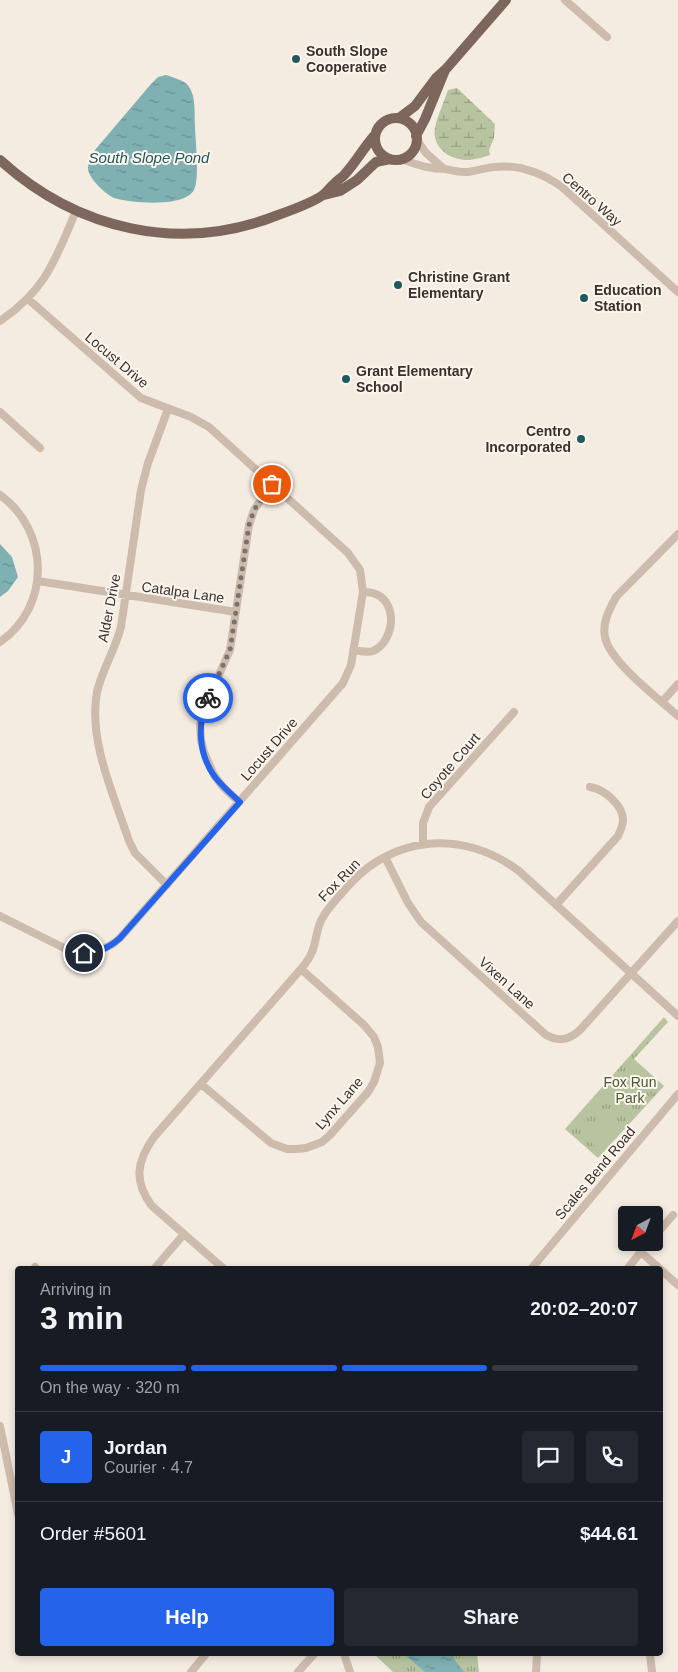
<!DOCTYPE html>
<html lang="en">
<head>
<meta charset="utf-8">
<style>
	:root { --surface:#171b24; --page:#242831; --text:#f1f3f6; --muted:#9ea1a6; --line:#363941; --accent:#2563eb }
	body { margin:0; font-family:Arial,sans-serif; background:var(--page); color:var(--text); height:100vh; display:flex; flex-direction:column; font-size:19px; white-space:nowrap }
	* { box-sizing:border-box; margin:0 }
	p { font-size:16px; color:var(--muted) }
	.icon { flex:none; width:28px; height:28px; fill:none; stroke:currentColor; stroke-width:2; stroke-linecap:round; stroke-linejoin:round }
	.map { position:relative; flex:1; overflow:hidden }
	.details { position:absolute; left:15px; top:1266px; width:648px; height:390px; display:flex; flex-direction:column; background:var(--surface); border-radius:5px; box-shadow:0 2px 8px #0003 }
	.details>* { flex:none }
	.needle { width:32px; rotate:221deg }
	.controls { position:absolute; left:618px; top:1206px; display:grid; gap:10px }
	.controls a { display:grid; place-items:center; width:45px; height:45px; border-radius:5px; background:var(--surface); box-shadow:0 2px 8px #0003; font-size:25px }
	.pin { position:absolute; display:grid; place-items:center; width:42px; height:42px; color:#fff; margin:-21px; border:2px solid #fff; border-radius:50%; box-shadow:0 1px 5px #0007 }
	.courier { position:absolute; display:grid; place-items:center; width:50px; height:50px; margin:-25px; border:4px solid #2563eb; border-radius:50%; background:#fff; color:#222; box-shadow:0 1px 6px #0007 }
	.headline em { font-style:normal; font-weight:700 }
	.headline div { display:flex; flex-direction:column-reverse }
	.headline { display:flex; align-items:center; justify-content:space-between; height:85px; padding:0 25px }
	h1 { font-size:32px; font-weight:700; line-height:38px }
	.bar { display:grid; grid-template-columns:repeat(4,1fr); gap:8px 5px; align-content:center; height:60px; padding:0 25px }
	.bar i { height:6px; border-radius:4px; background:var(--line) }
	.bar .selected { background:var(--accent) }
	.bar p { grid-column:span 4 }
	.line { display:flex; align-items:center; gap:12px; padding:0 25px; border-top:1px solid var(--line) }
	.line div { flex:1 }
	.round { display:grid; place-items:center; flex:none; width:52px; height:52px; border-radius:5px; background:var(--page) }
	.cta { display:flex; gap:10px; margin-top:auto; padding:10px 25px }
	.cta a { flex:1; height:58px; border-radius:5px; background:var(--accent); color:#fff; font-size:20px; font-weight:700; line-height:58px; text-align:center }
	.cta a+a { background:var(--page); color:var(--text) }
	.map>svg:first-child { display:block }
	.grass { fill:url(#grass-tufts) }
	.wetland { fill:url(#wetland-marsh) }
	.pitch { fill:#b8c4a0 }
	.water { fill:url(#water-ripples) }
	.lines { fill:none; stroke-linecap:round; stroke-linejoin:round }
	.minor { stroke:#cdbbac; stroke-width:8 }
	.major { stroke:#7d675c; stroke-width:10 }
	.done { stroke:#7c716b; stroke-width:5; stroke-dasharray:0 9 }
	.route { stroke:#2563eb; stroke-width:6 }
	.poi-dot { fill:#1f5a5e; stroke:#fbf5ee; stroke-width:2 }
	.labels { text-anchor:middle; dominant-baseline:central; stroke-width:4; stroke-linejoin:round; paint-order:stroke }
	.poi-label { font-size:14px; font-weight:bold; fill:#3b302b; stroke:#fbf5ee; text-anchor:start }
	.street-label { font-size:14px; fill:#3b302b; stroke:#fbf5ee }
	.park-label { font-size:14px; fill:#4a5a2e; stroke:#fbf5ee }
	.water-label { font-size:15px; font-style:italic; fill:#1f5a5e; stroke:#fbf5ee }
</style>
</head>
<body>
<div class="map">
<svg width="678" height="1672" viewBox="0 0 678 1672">
	<defs>
		<pattern id="grass-tufts" width="24" height="20" patternUnits="userSpaceOnUse" patternTransform="scale(1.25)"><rect width="24" height="20" fill="#b8c4a0"/><path d="M3 7l-1-3M5 7V3M7 7l1-3M15 17l-1-3M17 17v-4M19 17l1-3" fill="none" stroke="#97a083"/></pattern>
		<pattern id="wetland-marsh" width="20" height="14" patternUnits="userSpaceOnUse" patternTransform="scale(1.25)"><rect width="20" height="14" fill="#b8c4a0"/><path d="M1 5h8M5 5V1M11 12h8M15 12V8" fill="none" stroke="#97a083"/></pattern>
		<pattern id="water-ripples" width="26" height="14" patternUnits="userSpaceOnUse" patternTransform="scale(1.25)"><rect width="26" height="14" fill="#7fb0b2"/><path d="M2 4q2-2 4 0t4 0M15 11q2-2 4 0t4 0" fill="none" stroke="#699091"/></pattern>
	</defs>
	<rect width="100%" height="100%" fill="#f4ebe1"/>
	<path class="grass" d="M664,1017L668,1022L634,1059L664,1086L598,1158L565,1129Z
		M374,1654H477L479,1672H393Z"/>
	<path class="wetland" d="M457,88L495,124L494,138L489,150L490,155C484,157 477,159 470,160C452,161 431,149 435,127C438,115 444,102 448,90Z"/>
	<path class="pitch" d="M603,1117L615,1128L597,1148L585,1137Z"/>
	<path class="water" d="M166,75C172,77 179,79 184,82C197,91 194,111 195,125C195,139 200,178 194,190C184,208 131,203 114,198C105,194 87,177 88,167C89,160 92,155 95,150L151,84L158,77Z
		M0,544L12,557L18,577L8,591L0,597Z
		M404,1654H453V1658L464,1672H425Z"/>
	<g class="lines">
		<path class="minor" d="M565,0L607,37
			M417,140L426,153L443,168
			M400,159C411,162 422,167 433,168C437,169 441,168 445,169C451,170 457,172 464,172C474,172 483,168 494,167C519,164 542,173 562,187L678,292
			M0,321C46,290 55,260 76,211
			M0,412L40,448
			M0,495C50,531 51,607 0,642
			M678,534L616,597C609,610 602,623 605,637C609,661 659,699 678,716
			M38,581L236,612
			M354,650C360,651 367,653 373,651C392,643 398,610 381,597C376,593 370,592 363,592
			M662,702L678,684
			M239,802L223,787L214,775L204,752L201,740L200,725L207,702L230,650L249,525L254,510L272,484
			M423,844V823L429,807L514,712
			M385,857L408,903L421,922L546,1035C559,1042 569,1040 580,1030L678,921
			M167,885L135,853L129,841C114,795 88,741 97,692C102,670 115,650 121,627L141,490L148,463L168,409
			M556,905L618,836C620,831 623,826 623,820C623,805 604,789 590,787
			M0,916L72,952C91,954 106,951 120,938L343,683L351,665L363,592L360,570L348,553L209,427L191,417L141,398L28,299
			M201,1084L271,1143L287,1149H297L306,1148L322,1142L330,1135L368,1092L374,1082L380,1063L378,1047L374,1037L364,1025L301,969
			M654,1237L673,1215
			M641,1252L660,1269
			M35,1267L37,1269
			M154,1269L184,1234
			M224,1269L152,1206C133,1181 137,1161 154,1137L301,969C307,962 312,955 314,946C317,936 317,926 323,917C328,908 335,901 342,893C352,881 363,870 376,862C423,833 476,839 519,871L678,1016
			M531,1269L678,1094
			M627,1269L649,1242
			M660,1269L678,1285
			M0,1426L18,1514
			M344,1654L350,1672
			M650,1654L652,1672
			M191,1672L206,1654
			M298,1672L314,1654
			M536,1672L537,1654"/>
		<path class="major" d="M399,118L415,106L436,78L446,69L506,0
			M375 139a21 21 0 1 1 42 0a21 21 0 1 1-42 0Z
			M416,136L425,119L445,70
			M0,160C77,230 180,254 278,215C292,210 312,203 323,195C327,192 330,187 334,184C337,180 342,178 345,174C356,162 364,147 375,135
			M324,195L340,191L357,180L376,162L390,159"/>
	</g>
	<g class="lines">
		<path class="done" d="M208,698L230,650L249,525L254,510L272,484"/>
		<path class="route" d="M84,953C99,952 109,948 120,938L240,802C231,794 222,786 215,777C198,754 197,723 208,698"/>
	</g>
	<g class="poi-dot">
		<circle cx="296" cy="59" r="5"/>
		<circle cx="398" cy="285" r="5"/>
		<circle cx="584" cy="298" r="5"/>
		<circle cx="346" cy="379" r="5"/>
		<circle cx="581" cy="439" r="5"/>
	</g>
	<g class="labels">
		<g class="poi-label">
			<text x="306" y="51">South Slope<tspan x="306" dy="16">Cooperative</tspan></text>
			<text x="408" y="277">Christine Grant<tspan x="408" dy="16">Elementary</tspan></text>
			<text x="594" y="290">Education<tspan x="594" dy="16">Station</tspan></text>
			<text x="356" y="371">Grant Elementary<tspan x="356" dy="16">School</tspan></text>
			<text x="571" y="431" text-anchor="end">Centro<tspan x="571" dy="16">Incorporated</tspan></text>
		</g>
		<g class="street-label">
			<text transform="translate(592 199) rotate(41)">Centro Way</text>
			<text transform="translate(117 360) rotate(40)">Locust Drive</text>
			<text transform="translate(183 592) rotate(8)">Catalpa Lane</text>
			<text transform="translate(109 608) rotate(-79)">Alder Drive</text>
			<text transform="translate(269 749) rotate(-49)">Locust Drive</text>
			<text transform="translate(450 766) rotate(-49)">Coyote Court</text>
			<text transform="translate(339 880) rotate(-46)">Fox Run</text>
			<text transform="translate(507 983) rotate(42)">Vixen Lane</text>
			<text transform="translate(339 1103) rotate(-49)">Lynx Lane</text>
			<text transform="translate(595 1173) rotate(-50)">Scales Bend Road</text>
		</g>
		<g class="park-label">
			<text x="630" y="1082">Fox Run<tspan x="630" dy="16">Park</tspan></text>
		</g>
		<g class="water-label">
			<text x="149" y="157">South Slope Pond</text>
		</g>
	</g>
</svg>
<div class="controls">
<a><svg class="needle" viewBox="-14 -14 28 28"><path d="M0-13l5 13h-10z" fill="#e53935"/><path d="M0 13l5-13h-10z" fill="#9ea1a6"/></svg></a>
</div>
<div class="pin" style="left:272px;top:484px;background:#ea580c"><svg class="icon" aria-label="bag" viewBox="0 0 24 24"><path d="M5 8h14l-1 12H6zM9 8a3 3 0 0 1 6 0"/></svg></div>
<div class="pin" style="left:84px;top:953px;background:#1f2937"><svg class="icon" aria-label="home" viewBox="0 0 24 24"><path d="M3 11l9-7 9 7M6 9v11h12V9"/></svg></div>
<div class="courier" style="left:208px;top:698px"><svg class="icon" aria-label="bike" viewBox="0 0 24 24"><circle cx="6" cy="16" r="4"/><circle cx="18" cy="16" r="4"/><path d="M6 16l4-8h5l3 8M10 8l3 8H6M13 5h3"/></svg></div>
<section class="details">
<div class="headline"><div><h1>3 min</h1><p>Arriving in</p></div><em>20:02–20:07</em></div>
<div class="bar"><i class="selected"></i><i class="selected"></i><i class="selected"></i><i></i><p>On the way · 320 m</p></div>
<div class="line" style="height:90px"><b class="round" style="background:var(--accent);color:#fff">J</b><div><b>Jordan</b><p>Courier · 4.7</p></div><a class="round"><svg class="icon" aria-label="chat" viewBox="0 0 24 24"><path d="M4 5h16v11H9l-5 4z"/></svg></a><a class="round"><svg class="icon" aria-label="phone" viewBox="0 0 24 24"><path d="M5 4h4l2 5-3 2q2 4 5 5l2-3 5 2v4C11 20 4 13 5 4z"/></svg></a></div>
<div class="line" style="height:65px"><div>Order #5601</div><b>$44.61</b></div>
<div class="cta"><a>Help</a><a>Share</a></div>
</section>
</div>
</body>
</html>
